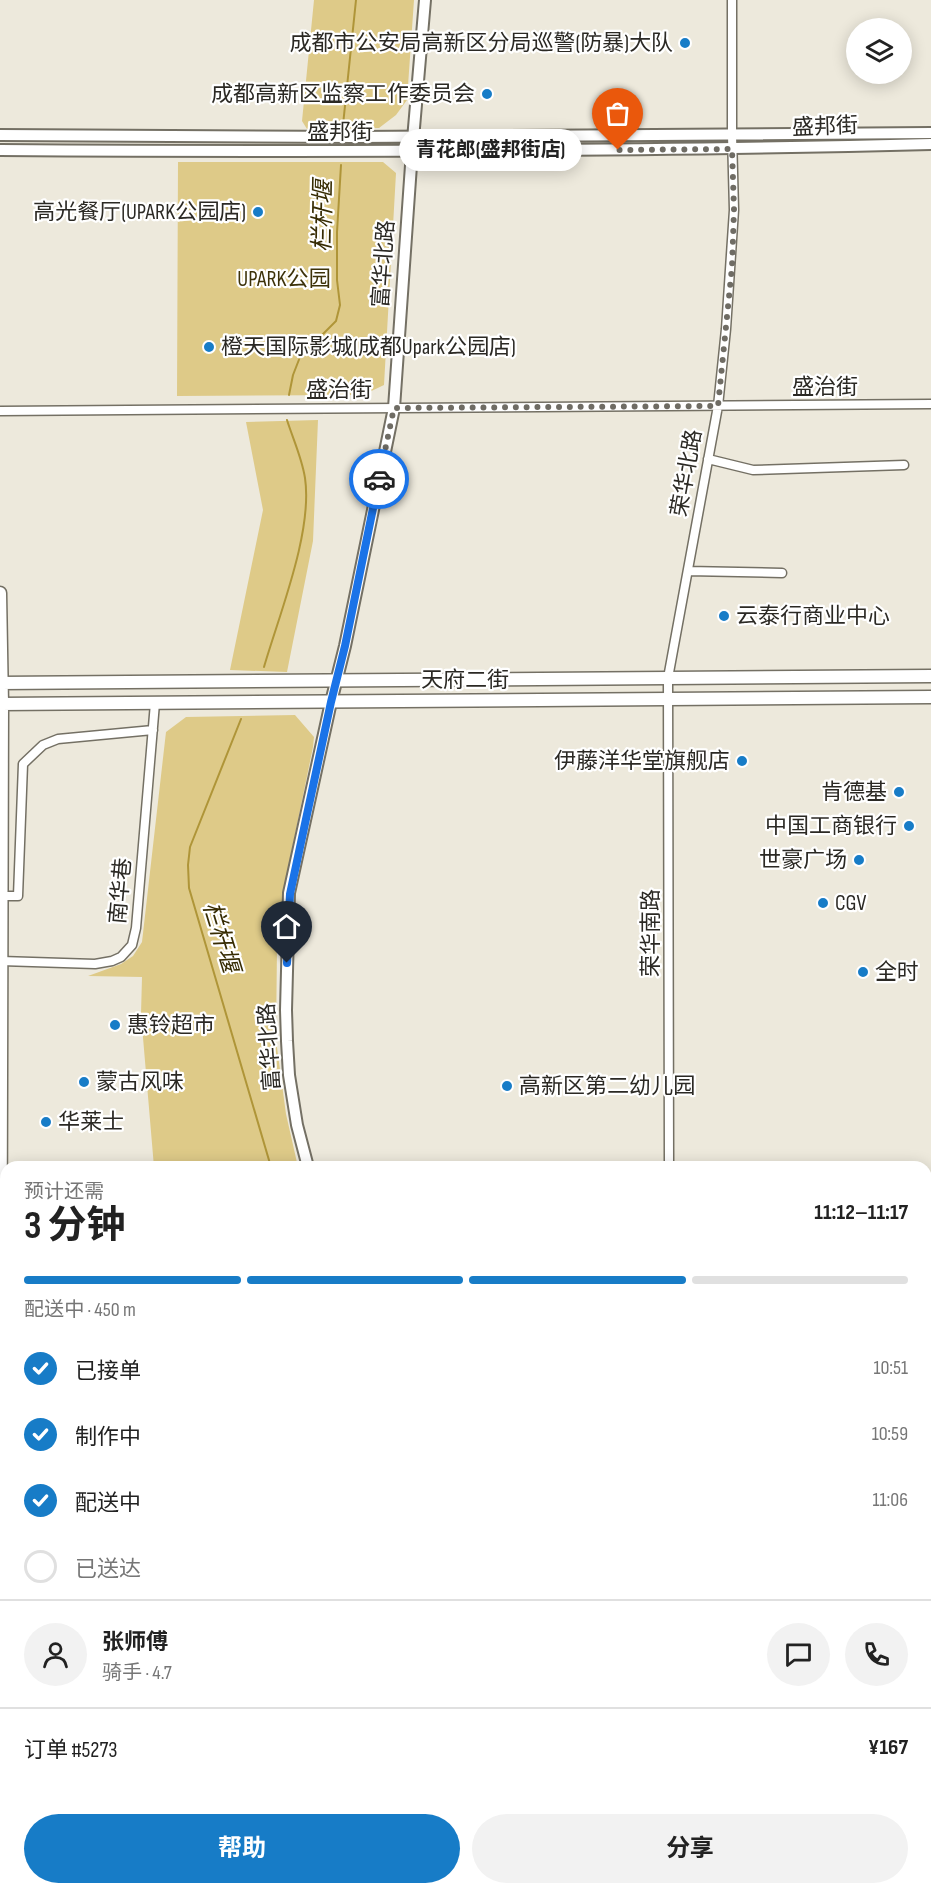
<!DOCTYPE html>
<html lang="zh">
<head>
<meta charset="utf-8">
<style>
	:root { --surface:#fff; --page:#f2f2f2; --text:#222; --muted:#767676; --line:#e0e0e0; --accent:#177cc7 }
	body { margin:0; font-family:"Sofia Sans Condensed","Noto Sans SC",sans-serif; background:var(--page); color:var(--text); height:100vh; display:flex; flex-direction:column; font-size:22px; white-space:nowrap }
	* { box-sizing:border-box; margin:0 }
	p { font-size:20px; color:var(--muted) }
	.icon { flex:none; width:33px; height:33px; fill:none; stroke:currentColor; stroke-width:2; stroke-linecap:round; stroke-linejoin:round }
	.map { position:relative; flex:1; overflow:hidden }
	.side { position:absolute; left:0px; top:1161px; width:932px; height:734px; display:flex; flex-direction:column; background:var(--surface); border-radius:18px 18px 0 0; box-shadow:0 3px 15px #0003 }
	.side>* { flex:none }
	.fabs { position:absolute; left:846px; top:18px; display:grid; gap:12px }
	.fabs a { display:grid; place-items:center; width:66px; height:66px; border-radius:50%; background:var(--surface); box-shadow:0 3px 15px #0003; font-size:30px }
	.pin { position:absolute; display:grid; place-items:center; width:51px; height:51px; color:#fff; margin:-62px -26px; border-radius:50% 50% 50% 0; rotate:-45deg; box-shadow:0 0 6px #0007 }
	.pin .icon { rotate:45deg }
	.courier { position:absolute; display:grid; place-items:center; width:60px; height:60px; margin:-30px; border:4px solid #1a73e8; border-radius:50%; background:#fff; color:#222; box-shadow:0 2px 8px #0007 }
	.bubble { position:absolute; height:42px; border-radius:21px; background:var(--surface); box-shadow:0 3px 15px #0003; font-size:20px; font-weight:700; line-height:42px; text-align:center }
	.summary em { font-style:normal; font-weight:700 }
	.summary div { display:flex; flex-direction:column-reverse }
	.summary { display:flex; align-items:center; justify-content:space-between; height:102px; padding:0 24px }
	h1 { font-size:39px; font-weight:700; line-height:45px }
	.bar { display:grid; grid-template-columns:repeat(4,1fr); gap:9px 6px; align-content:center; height:72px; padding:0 24px }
	.bar i { height:8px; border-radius:4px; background:var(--line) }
	.bar .selected { background:var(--accent) }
	.bar p { grid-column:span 4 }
	.line { display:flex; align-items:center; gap:15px; padding:0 24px; border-top:2px solid var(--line) }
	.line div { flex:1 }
	.round { display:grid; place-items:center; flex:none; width:63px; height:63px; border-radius:32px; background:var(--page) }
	ol { padding:0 24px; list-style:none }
	li { display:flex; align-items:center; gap:18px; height:66px }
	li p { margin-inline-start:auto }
	li .icon { padding:6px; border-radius:50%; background:var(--accent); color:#fff; stroke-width:4 }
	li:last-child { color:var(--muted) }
	li i { width:33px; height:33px; border:3px solid var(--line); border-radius:50% }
	.button { display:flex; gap:12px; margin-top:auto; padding:12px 24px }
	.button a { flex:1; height:69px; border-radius:36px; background:var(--accent); color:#fff; font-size:24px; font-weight:700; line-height:69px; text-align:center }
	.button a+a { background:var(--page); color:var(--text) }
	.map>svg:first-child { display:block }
	.green { fill:#deca88 }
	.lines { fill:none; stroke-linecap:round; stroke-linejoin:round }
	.stream { stroke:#af9538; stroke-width:2 }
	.minor-casing { stroke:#747064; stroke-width:11 }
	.tertiary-casing { stroke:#747064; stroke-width:14 }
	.secondary-casing { stroke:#747064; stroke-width:15 }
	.minor { stroke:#fff; stroke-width:8 }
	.tertiary { stroke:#fff; stroke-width:10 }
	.secondary { stroke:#fff; stroke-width:12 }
	.done { stroke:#6f6c64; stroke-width:6; stroke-dasharray:0 10.8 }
	.route { stroke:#1a73e8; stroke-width:8 }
	.poi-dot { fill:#177cc7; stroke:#fff; stroke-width:2 }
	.labels { text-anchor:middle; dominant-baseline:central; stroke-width:4.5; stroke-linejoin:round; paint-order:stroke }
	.poi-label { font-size:22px; fill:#2b2924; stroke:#fff; text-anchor:start }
	.street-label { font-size:22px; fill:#2b2924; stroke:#fff }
	.park-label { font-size:22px; fill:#3d3209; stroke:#fff }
	.water-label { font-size:24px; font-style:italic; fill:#372c03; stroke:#fff }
</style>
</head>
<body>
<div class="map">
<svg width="931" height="1894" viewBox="0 0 931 1894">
	<rect width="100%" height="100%" fill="#ede9dc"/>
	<path class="green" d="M314,0H414L407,100L396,115L379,128L307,129L302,121Z
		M178,162H383L396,173L384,385L363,395L177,396Z
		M318,420L313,541L287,672L230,670L263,510L246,422Z
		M295,715L314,737L313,747L284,888L277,947L276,1040L286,1114L298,1167H154L141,1014L142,977L88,976L121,964L133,956L142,942L166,732L186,717Z
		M22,1889H94V1894H22Z
		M451,1889H523V1894H451Z"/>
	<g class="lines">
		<path class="stream" d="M343,125L356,0
			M289,395L293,375L300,357L336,321L340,305L337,280V232L341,165
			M264,667C279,615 313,532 305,478C302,458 293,439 287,420
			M241,719L190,847L188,865L189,888L271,1167
			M575,1888L578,1894"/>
		<defs>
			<path id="minor" d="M0,411L931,404
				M708,459L753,470L904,465
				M688,571L782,573
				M2,896H18L23,764L43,745L58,739L153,730
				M1,961L95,964L112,961L121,957L132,945L136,928L155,703
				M669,1167L668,678L718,406L726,329L734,210L732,135V0
				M926,1486H931
				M738,1894V1888"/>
			<path id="tertiary" d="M0,135L355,137L931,133
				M0,150C310,152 621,152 931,144
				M308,1167L297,1125L289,1075L287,1041L286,1010L289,893L331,702L345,646L394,408L412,151L425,0
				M926,1230H931
				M926,1242H931
				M230,1888L231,1894
				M542,1888V1894"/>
			<path id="secondary" d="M0,593L2,704L0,1454L2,1894
				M0,683L931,676
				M0,704L931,697
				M926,1769L931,1768
				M926,1785H931"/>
		</defs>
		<use href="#minor" class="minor-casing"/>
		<use href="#tertiary" class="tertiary-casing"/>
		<use href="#secondary" class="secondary-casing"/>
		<use href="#minor" class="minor"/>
		<use href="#tertiary" class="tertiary"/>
		<use href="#secondary" class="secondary"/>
	</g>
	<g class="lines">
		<path class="done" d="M379,479L394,408L718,406L732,267L734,210L732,149L618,150"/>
		<path class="route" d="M287,963L290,894L331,702L345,646L379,479"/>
	</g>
	<g class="poi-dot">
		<circle cx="685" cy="43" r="6"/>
		<circle cx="487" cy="94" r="6"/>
		<circle cx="258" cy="212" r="6"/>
		<circle cx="209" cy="347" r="6"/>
		<circle cx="724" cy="616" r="6"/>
		<circle cx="742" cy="761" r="6"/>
		<circle cx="899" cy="792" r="6"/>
		<circle cx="909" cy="826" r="6"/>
		<circle cx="859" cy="860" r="6"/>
		<circle cx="823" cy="903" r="6"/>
		<circle cx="863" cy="972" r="6"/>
		<circle cx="115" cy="1025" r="6"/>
		<circle cx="84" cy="1082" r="6"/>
		<circle cx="507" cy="1086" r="6"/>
		<circle cx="46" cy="1122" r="6"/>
	</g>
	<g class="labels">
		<g class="poi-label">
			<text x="673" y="43" text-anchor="end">成都市公安局高新区分局巡警(防暴)大队</text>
			<text x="475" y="94" text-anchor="end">成都高新区监察工作委员会</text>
			<text x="246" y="212" text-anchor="end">高光餐厅(UPARK公园店)</text>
			<text x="221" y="347">橙天国际影城(成都Upark公园店)</text>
			<text x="736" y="616">云泰行商业中心</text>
			<text x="730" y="761" text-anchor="end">伊藤洋华堂旗舰店</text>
			<text x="887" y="792" text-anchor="end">肯德基</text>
			<text x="897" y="826" text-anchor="end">中国工商银行</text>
			<text x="847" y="860" text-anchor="end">世豪广场</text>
			<text x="835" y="903">CGV</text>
			<text x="875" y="972">全时</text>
			<text x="127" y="1025">惠铃超市</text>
			<text x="96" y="1082">蒙古风味</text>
			<text x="519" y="1086">高新区第二幼儿园</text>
			<text x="58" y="1122">华莱士</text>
		</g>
		<g class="street-label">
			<text transform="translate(825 127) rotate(-2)">盛邦街</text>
			<text x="340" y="132">盛邦街</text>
			<text transform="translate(384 264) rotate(-86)">富华北路</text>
			<text x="825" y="387">盛治街</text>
			<text x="339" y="390">盛治街</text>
			<text transform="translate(687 473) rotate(-80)">荣华北路</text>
			<text x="465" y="680">天府二街</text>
			<text transform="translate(121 891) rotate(-85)">南华巷</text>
			<text transform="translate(651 933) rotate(-90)">荣华南路</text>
			<text transform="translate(270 1047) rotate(-94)">富华北路</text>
		</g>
		<g class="park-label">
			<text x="284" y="279">UPARK公园</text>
		</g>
		<g class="water-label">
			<text transform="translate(323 216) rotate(-89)">栏杆堰</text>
			<text transform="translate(221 937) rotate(73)">栏杆堰</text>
		</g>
	</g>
</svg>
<div class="fabs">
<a><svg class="icon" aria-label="layers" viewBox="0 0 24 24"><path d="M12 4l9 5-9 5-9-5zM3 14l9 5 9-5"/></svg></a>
</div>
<div class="pin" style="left:618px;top:150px;background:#ea580c"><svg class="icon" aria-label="bag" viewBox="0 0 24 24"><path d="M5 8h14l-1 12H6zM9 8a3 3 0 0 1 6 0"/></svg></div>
<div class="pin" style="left:287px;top:963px;background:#1f2937"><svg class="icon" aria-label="home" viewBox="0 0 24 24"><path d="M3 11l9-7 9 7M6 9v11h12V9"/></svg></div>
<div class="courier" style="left:379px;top:479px"><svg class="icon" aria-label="car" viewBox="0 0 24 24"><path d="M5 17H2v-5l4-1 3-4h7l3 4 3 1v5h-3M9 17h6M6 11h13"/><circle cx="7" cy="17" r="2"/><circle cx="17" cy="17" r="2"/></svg></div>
<div class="bubble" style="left:399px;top:129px;width:183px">青花郎(盛邦街店)</div>
<section class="side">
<div class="summary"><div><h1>3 分钟</h1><p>预计还需</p></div><em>11:12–11:17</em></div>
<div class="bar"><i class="selected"></i><i class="selected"></i><i class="selected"></i><i></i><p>配送中 · 450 m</p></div>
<ol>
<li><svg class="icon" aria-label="check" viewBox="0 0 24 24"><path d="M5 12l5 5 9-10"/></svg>已接单<p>10:51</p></li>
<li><svg class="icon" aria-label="check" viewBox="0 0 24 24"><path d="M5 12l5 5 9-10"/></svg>制作中<p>10:59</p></li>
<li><svg class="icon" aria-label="check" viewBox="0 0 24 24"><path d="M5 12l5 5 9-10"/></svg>配送中<p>11:06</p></li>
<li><i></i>已送达</li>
</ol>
<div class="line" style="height:108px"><a class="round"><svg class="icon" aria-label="person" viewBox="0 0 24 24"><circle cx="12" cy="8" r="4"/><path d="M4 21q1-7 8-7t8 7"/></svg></a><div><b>张师傅</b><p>骑手 · 4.7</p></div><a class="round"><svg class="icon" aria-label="chat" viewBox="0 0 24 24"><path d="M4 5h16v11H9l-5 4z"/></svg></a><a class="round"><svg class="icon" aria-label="phone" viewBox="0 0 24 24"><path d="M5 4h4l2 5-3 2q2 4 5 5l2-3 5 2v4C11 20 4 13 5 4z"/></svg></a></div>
<div class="line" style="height:78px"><div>订单 #5273</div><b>¥167</b></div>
<div class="button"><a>帮助</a><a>分享</a></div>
</section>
</div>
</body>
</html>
